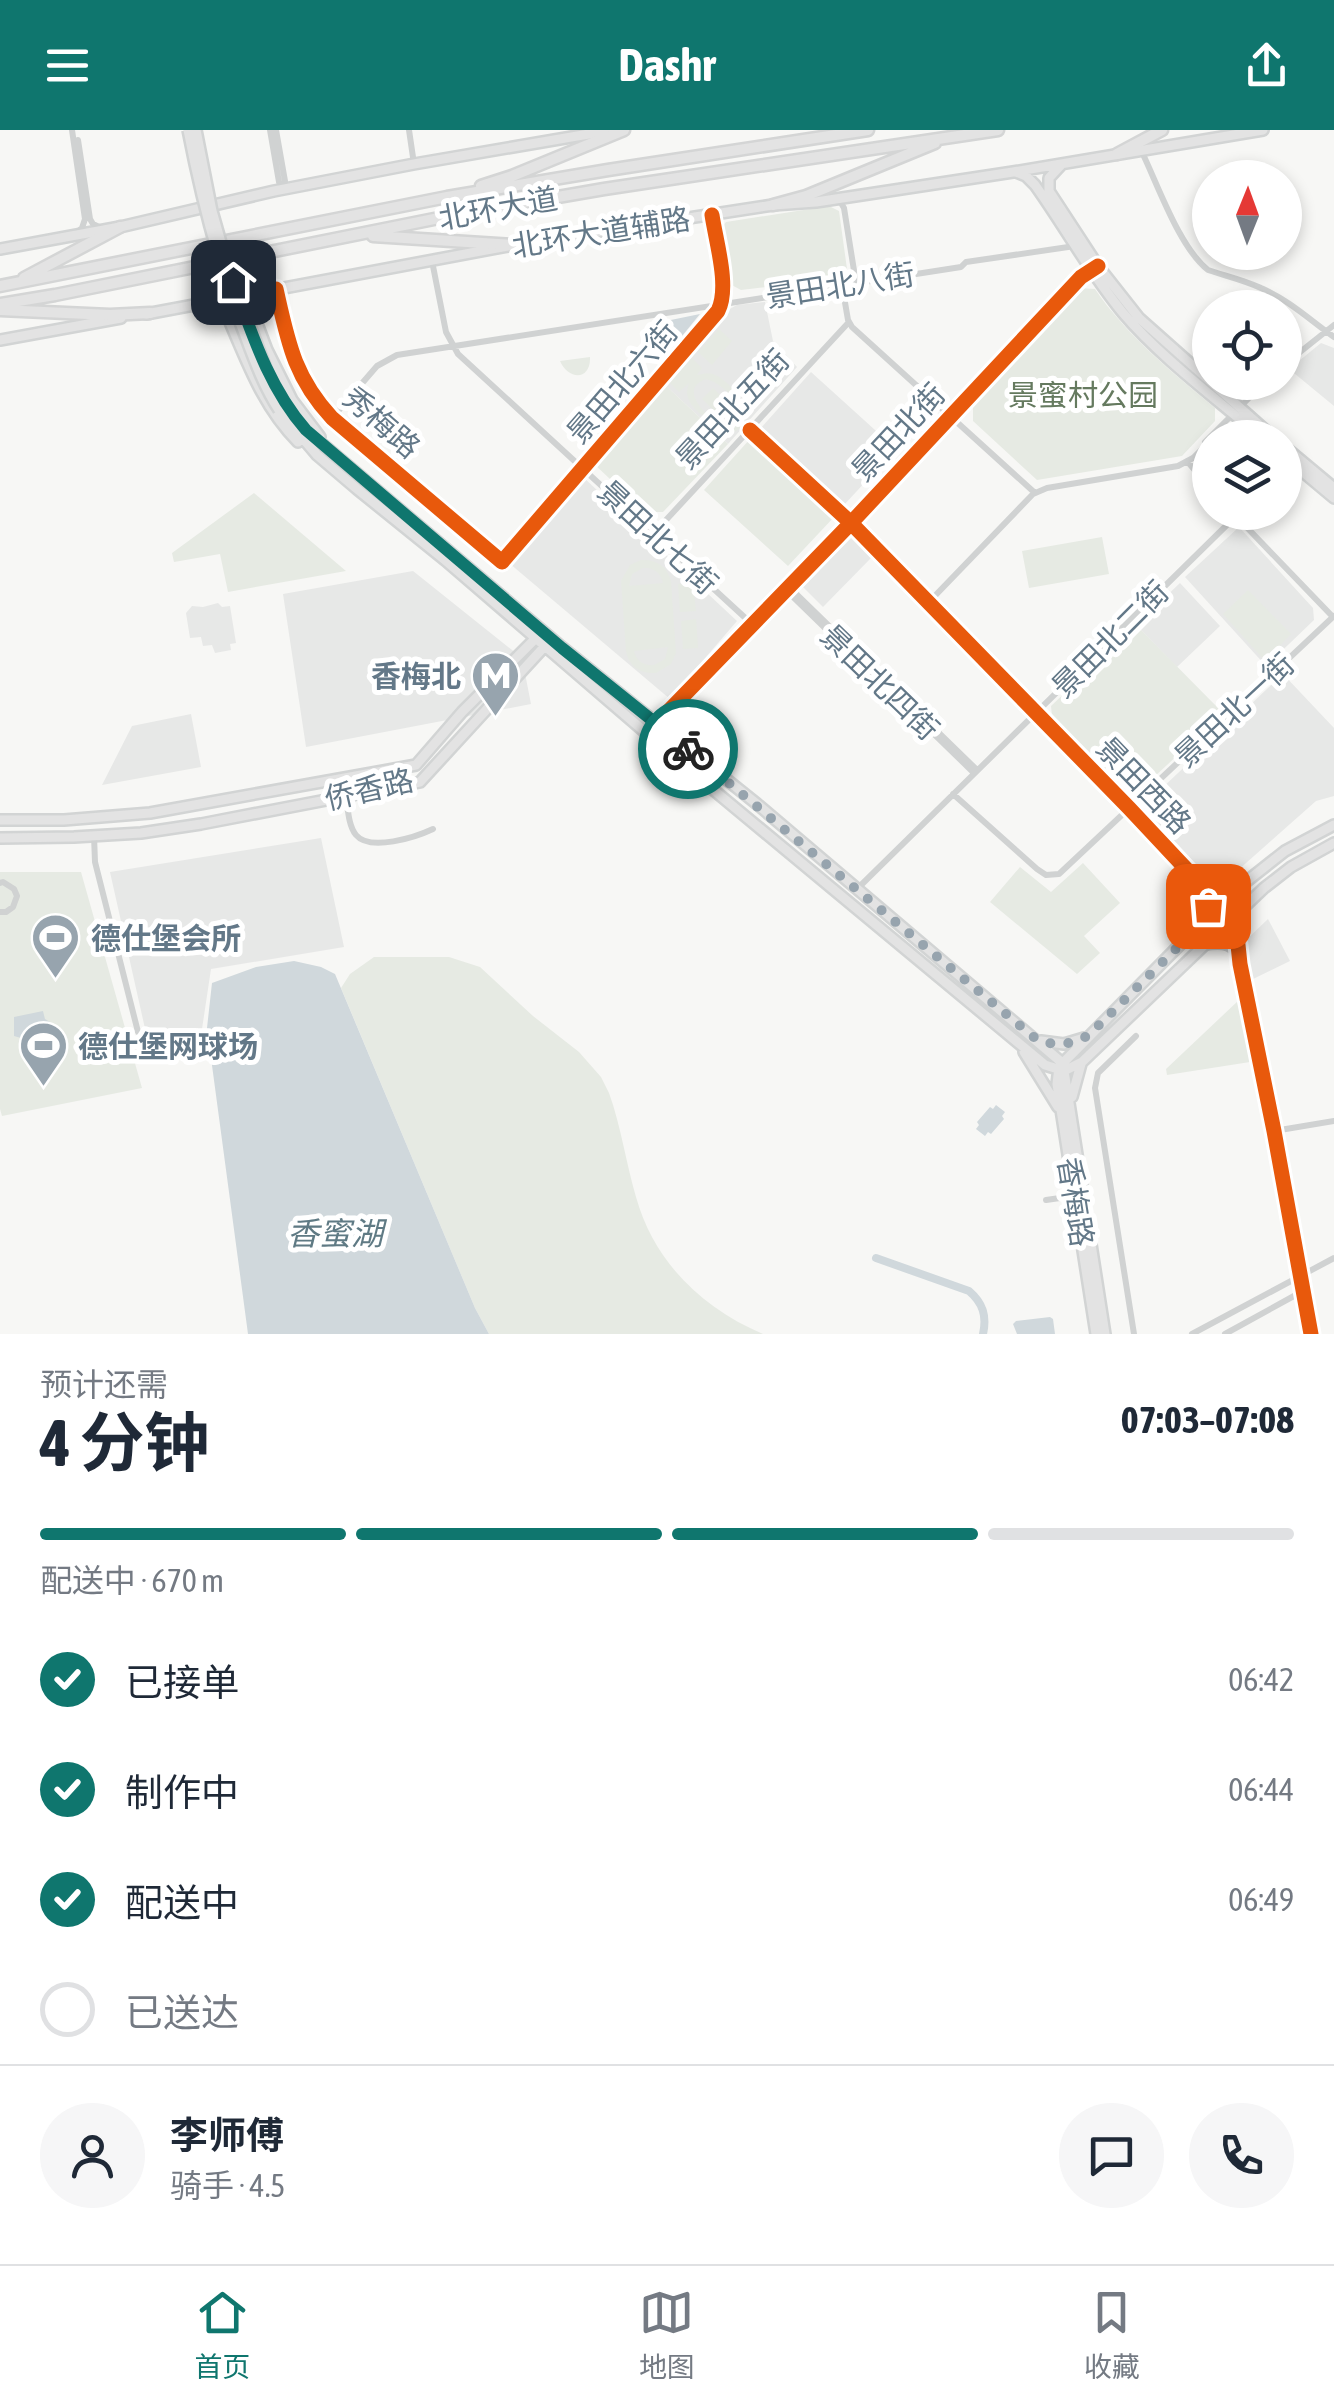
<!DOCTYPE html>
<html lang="zh">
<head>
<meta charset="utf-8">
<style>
	:root { --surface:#fff; --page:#f6f6f7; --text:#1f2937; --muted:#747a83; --line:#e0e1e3; --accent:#0f766e }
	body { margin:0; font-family:"Asap Condensed","Noto Sans SC",sans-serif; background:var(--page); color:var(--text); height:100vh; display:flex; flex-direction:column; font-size:38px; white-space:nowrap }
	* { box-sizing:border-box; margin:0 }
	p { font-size:32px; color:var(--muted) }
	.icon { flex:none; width:55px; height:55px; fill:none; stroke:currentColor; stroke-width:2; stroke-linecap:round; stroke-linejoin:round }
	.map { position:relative; height:1204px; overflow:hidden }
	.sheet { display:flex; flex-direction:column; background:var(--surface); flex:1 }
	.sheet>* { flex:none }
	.needle { width:65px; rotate:1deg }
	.fabs { position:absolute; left:1192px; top:30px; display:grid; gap:20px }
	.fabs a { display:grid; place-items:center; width:110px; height:110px; border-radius:50%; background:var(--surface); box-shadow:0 5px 15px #0003; font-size:50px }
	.pin { position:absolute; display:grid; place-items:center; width:85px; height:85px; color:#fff; margin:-42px; border-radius:20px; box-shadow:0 5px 15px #0006 }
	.courier { position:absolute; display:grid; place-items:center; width:100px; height:100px; margin:-50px; border:8px solid #0f766e; border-radius:50%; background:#fff; color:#222; box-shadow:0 2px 12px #0007 }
	.summary em { font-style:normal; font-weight:700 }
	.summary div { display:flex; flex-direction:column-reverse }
	.summary { display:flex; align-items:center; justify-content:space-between; height:170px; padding:0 40px }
	h1 { font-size:65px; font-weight:700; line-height:75px }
	.bar { display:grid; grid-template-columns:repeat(4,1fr); gap:15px 10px; align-content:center; height:120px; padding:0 40px }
	.bar i { height:12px; border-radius:8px; background:var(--line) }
	.bar .active { background:var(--accent) }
	.bar p { grid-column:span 4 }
	.line { display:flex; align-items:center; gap:25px; padding:0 40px; border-top:2px solid var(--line) }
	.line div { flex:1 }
	.round { display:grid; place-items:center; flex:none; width:105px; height:105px; border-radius:52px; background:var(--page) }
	ol { padding:0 40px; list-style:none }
	li { display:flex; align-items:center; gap:30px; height:110px }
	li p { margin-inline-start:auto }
	li .icon { padding:10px; border-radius:50%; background:var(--accent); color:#fff; stroke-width:4 }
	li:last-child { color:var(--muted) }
	li i { width:55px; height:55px; border:5px solid var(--line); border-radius:50% }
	header { display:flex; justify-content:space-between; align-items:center; height:130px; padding:0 40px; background:var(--accent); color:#fff; font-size:45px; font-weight:700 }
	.tab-bar { display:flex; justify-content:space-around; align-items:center; height:140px; border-top:2px solid var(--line); background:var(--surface); font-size:28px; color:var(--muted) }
	.tab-bar a { display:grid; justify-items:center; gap:5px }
	.tab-bar .active { color:var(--accent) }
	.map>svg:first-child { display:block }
	.built { fill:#e7e8e7 }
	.green { fill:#e6eae3; fill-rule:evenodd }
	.water { fill:#d0d8dc }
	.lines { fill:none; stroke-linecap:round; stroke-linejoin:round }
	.canal { stroke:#d0d8dc; stroke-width:8 }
	.major-casing { stroke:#d2d4d4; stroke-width:14 }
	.highway-casing { stroke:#d4d5d5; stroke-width:15 }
	.minor { stroke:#d0d2d2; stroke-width:6 }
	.major { stroke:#e3e3e3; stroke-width:9 }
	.highway { stroke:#e3e3e3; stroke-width:10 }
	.major-bridge-casing { stroke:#d2d4d4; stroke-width:14; stroke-linecap:butt }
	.major-bridge { stroke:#e3e3e3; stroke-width:9 }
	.cycleway-casing { stroke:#fff; stroke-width:21 }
	.cycleway { stroke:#e8590c; stroke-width:15 }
	.done { stroke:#97a4ae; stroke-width:10; stroke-dasharray:0 18 }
	.route { stroke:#0f766e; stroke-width:12 }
	.labels { text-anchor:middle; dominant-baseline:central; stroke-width:10; stroke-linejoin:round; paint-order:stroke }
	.street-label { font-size:30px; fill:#637888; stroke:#fff }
	.park-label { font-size:30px; fill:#657a5f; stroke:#fff }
	.poi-label { font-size:30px; font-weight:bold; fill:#637888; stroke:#fff; text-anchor:start }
	.water-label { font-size:32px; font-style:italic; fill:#5f7a84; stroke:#fff }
</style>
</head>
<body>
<header><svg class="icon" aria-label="menu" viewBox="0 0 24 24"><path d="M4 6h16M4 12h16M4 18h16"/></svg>Dashr<svg class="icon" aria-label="share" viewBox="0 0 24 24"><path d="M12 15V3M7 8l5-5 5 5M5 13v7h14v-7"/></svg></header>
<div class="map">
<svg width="1334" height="1204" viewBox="0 0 1334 1204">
	<rect width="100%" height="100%" fill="#f7f7f5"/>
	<path class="built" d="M765,172L773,211L797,237L728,314L662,252L724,182L737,175Z
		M1321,213L1334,218V276L1289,239Z
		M811,242L896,319L843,376L759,300Z
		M583,347L737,491L670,569L509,433Z
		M1239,397L1313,478L1314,490L1266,536L1185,447Z
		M851,407L871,428L823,477L803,457Z
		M413,441L522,528L531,574L306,617L283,464Z
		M1180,453L1220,496L1177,537L1136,495Z
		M218,473L222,477L230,476L236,513L230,514L231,520L215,523L212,515L203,516L201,507L190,508L186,483L192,476L203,477Z
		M1283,544L1334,598V666L1316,671L1228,749L1208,748L1143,676Z
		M191,584L201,637L102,655L132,596Z
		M321,708L344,817L211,839L202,899L148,912L110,742Z
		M1268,789L1290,831L1251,850L1245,811Z"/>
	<path class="green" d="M829,76L839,81L847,139L835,149L741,160L726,152L719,101L726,92Z
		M1079,158L1095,159C1127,206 1172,242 1215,278V291L1182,326L1037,350L973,291V270Z
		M719,199L732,211L712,235L698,222Z
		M590,227C591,251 568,250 560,231Z
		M692,228L702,238L697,245C703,244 706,242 713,244C728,249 747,273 747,288C736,310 722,304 706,289C701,284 692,278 689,270C686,263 687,260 689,253L679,262L669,252ZM706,249C721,253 741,271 742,286C738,292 738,296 730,297C719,298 672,261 706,249Z
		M662,252L728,314L663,382H645L593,333Z
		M713,258L733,277L722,288L702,269Z
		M750,309L835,386L788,436L704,360Z
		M254,363L346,441L228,462L220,424L174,432L172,423Z
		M1102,407L1109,444L1029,458L1022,421Z
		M641,430C657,429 668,437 671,452L676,523L671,534L656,543C640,544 629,537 626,521L621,451L630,435ZM643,438C653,437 661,442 663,453L629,456L632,444ZM668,517L665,529L654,535C644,536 636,531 634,521Z
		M693,452L696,481L680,482L678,454Z
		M1248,460L1291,504L1265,531L1223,484Z
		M696,489L698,518L683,519L681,491Z
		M1136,495L1223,583L1139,661L1128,660L1052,586L1051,576Z
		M1083,733L1120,773L1084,806L1100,823L1077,844L990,772L1020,737L1051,762Z
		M0,742H81L142,958L2,986L0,979Z
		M374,827H449L480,837L533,886L579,922L601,947L609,963C621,996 626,1033 636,1067C654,1132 702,1178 763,1204H489L475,1178L341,858L350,844Z
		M1239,870L1250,932L1167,945L1166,939Z"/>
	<path class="water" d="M700,184L678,211L661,192Z
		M294,831L321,837L335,844L475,1178L489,1204H248L207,898L212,853L256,837Z
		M43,881L45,889L50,892L54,904L28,910L14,906V887Z
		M996,975L1005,982L1002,986L1004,989L991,1004L988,1002L985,1006L976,999L979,995L977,992L990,977L993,979Z
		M1050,1187L1053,1189L1055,1204H1017L1013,1194L1016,1191Z"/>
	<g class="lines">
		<path class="canal" d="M876,1128L969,1161C983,1173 987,1186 983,1204"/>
		<defs>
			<path id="major" d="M1061,35L1049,48V61L1098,136L1139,188L1274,308
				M1016,42L1026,46L1035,55C1065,97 1090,143 1123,183C1161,228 1217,269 1262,308
				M0,119L120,97L274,61L414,34L612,0
				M263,164L255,171L253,183L267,220L292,270L320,307
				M210,174L221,177L226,183C246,229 262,276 298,312
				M146,184L513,115L773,75L816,72L1013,42L1263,0
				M0,210L121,188
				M286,276L306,300L563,518L757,674L1060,931L1064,941L1105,1204
				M279,280L317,325L357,359L445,430L681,633L1045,935L1064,941
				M1285,317L1334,358
				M1285,327L1334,368
				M0,690H64L150,683L416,635L462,582L535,509L540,507
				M0,708L74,707L141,703L201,694L420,652L544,517L545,513
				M1204,757L1217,762L1234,760
				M1204,757L1208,773L1206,788
				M1041,911L1064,914L1084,908
				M1024,922L1058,977
				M1064,941L1082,932L1264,758L1291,737L1334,713
				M1072,967L1081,934
				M1096,1204L1057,954L1059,937L1228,766L1285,721L1334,695"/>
			<path id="highway" d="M1117,24L1162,0
				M481,56L512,46L624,0
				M773,75L806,66L935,13
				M373,106L513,115
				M24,148L120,97
				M0,156L447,67L608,40L868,0
				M0,174L55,165L459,84L604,59L998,0
				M0,180L110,185L150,183"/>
		</defs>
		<use href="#major" class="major-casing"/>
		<use href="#highway" class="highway-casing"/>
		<path class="minor" d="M72,0L85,89L82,98L75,104
			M270,0L279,52L284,59
			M276,0L285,51L284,58
			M409,0L414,34
			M78,10L90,89L93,94L103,99
			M1141,20C1158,55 1179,117 1208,140C1226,146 1244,150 1261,158C1289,170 1310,190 1334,207
			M833,69L841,73L844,78L856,153
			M432,131L446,202L458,224L753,495
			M842,155L848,190L852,197L1035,363
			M276,159C288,212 294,247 332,288L502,432L718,181C730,157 716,112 712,85
			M1285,234L1334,195
			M332,288L377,236L397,225L961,137L966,132L1075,116
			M750,300L851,393L1129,678L1220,775L1229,780L1238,781L1236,796L1240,834L1274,1001L1311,1204
			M1205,312L1265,252
			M1187,331L1210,358
			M1233,383L1333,487
			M654,403L849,192
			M789,457L977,640
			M786,460L974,643
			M928,473L1033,364L1047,358L1178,336L1193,328L1210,311
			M657,593L851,393L1077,151L1092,139
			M953,664L1037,739L1046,745L1059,744L1334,486
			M346,666C348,678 348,695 356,705C370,722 416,707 433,699
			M94,706L95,732L138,902
			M0,753L3,752L14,759L17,766L13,777L6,782H0
			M857,759L1236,386
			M1200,819C1214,817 1228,813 1237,828
			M1274,1001L1334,991
			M1046,1070L1074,1066
			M1134,1204L1095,958L1098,943L1136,906
			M1192,1204L1334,1128
			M1225,1204L1303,1161"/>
		<use href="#major" class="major"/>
		<use href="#highway" class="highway"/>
		<defs>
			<path id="major-bridge" d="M188,0C201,67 217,131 241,195C252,224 262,254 279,280
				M196,0L212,81L228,137L269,246L286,276"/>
		</defs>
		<use href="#major-bridge" class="major-bridge-casing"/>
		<use href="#major-bridge" class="major-bridge"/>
		<defs>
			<path id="cycleway" d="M276,159C288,212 294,247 332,288L502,432L718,181C730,157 716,112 712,85
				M750,300L851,393L1129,678L1220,775L1229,780L1238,781L1236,796L1240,834L1274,1001L1311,1204
				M657,593L851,393L1081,147L1098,136"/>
		</defs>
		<use href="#cycleway" class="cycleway-casing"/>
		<use href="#cycleway" class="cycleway"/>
	</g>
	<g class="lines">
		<path class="done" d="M688,619L1036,909C1054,917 1074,915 1090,904L1205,790L1208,776"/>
		<path class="route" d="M233,152C252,204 269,258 306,300L562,518L688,619"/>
	</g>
	<defs>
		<symbol id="metro-pin" viewBox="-11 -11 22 30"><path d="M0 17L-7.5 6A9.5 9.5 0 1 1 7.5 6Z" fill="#97a4ae" stroke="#fff"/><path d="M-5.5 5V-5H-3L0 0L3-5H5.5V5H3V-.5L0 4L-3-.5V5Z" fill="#fff"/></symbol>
		<symbol id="stadium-pin" viewBox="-11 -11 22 30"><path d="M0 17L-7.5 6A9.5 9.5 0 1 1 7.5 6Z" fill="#97a4ae" stroke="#fff"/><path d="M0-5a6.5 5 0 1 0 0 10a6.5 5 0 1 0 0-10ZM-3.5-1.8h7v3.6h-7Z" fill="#fff"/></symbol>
	</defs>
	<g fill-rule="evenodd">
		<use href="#metro-pin" x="468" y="518" width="55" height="75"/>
		<use href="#stadium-pin" x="28" y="780" width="55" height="75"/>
		<use href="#stadium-pin" x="16" y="888" width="55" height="75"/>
	</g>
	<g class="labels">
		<g class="street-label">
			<text transform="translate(498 78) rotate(-10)">北环大道</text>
			<text transform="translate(601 102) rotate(-9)">北环大道辅路</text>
			<text transform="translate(840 155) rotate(-9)">景田北八街</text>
			<text transform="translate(622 252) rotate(-49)">景田北六街</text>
			<text transform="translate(732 279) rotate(-47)">景田北五街</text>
			<text transform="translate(382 292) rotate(41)">秀梅路</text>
			<text transform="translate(898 302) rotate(-47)">景田北街</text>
			<text transform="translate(658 407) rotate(43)">景田北七街</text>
			<text transform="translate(1110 509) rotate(-45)">景田北二街</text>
			<text transform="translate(880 552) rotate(44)">景田北四街</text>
			<text transform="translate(1234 580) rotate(-43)">景田北一街</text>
			<text transform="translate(1144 655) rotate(46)">景田西路</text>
			<text transform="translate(369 659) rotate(-13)">侨香路</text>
			<text transform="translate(1076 1072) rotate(81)">香梅路</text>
		</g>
		<g class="park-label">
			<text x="1083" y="265">景蜜村公园</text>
		</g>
		<g class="poi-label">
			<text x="461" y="546" text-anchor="end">香梅北</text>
			<text x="91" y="808">德仕堡会所</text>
			<text x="78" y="916">德仕堡网球场</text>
		</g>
		<g class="water-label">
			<text x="335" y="1103">香蜜湖</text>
		</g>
	</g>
</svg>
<div class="fabs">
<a><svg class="needle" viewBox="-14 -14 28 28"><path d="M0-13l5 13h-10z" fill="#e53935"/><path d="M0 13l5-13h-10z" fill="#747a83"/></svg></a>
<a><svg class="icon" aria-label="locate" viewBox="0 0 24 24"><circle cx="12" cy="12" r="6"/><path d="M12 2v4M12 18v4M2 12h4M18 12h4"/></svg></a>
<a><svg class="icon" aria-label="layers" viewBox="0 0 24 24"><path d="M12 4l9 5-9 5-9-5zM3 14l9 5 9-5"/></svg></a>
</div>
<div class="pin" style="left:1208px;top:776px;background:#ea580c"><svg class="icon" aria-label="bag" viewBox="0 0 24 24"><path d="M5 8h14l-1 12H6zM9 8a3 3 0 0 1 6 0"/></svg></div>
<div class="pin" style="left:233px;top:152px;background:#1f2937"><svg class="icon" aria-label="home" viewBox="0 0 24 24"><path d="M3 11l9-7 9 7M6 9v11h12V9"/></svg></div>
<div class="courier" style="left:688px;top:619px"><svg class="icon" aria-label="bike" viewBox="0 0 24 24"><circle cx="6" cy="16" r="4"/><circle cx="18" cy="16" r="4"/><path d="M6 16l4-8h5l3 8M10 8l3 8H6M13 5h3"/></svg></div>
</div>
<section class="sheet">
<div class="summary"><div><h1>4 分钟</h1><p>预计还需</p></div><em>07:03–07:08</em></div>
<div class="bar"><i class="active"></i><i class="active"></i><i class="active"></i><i></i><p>配送中 · 670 m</p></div>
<ol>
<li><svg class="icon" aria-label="check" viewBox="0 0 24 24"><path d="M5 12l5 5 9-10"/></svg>已接单<p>06:42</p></li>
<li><svg class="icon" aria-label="check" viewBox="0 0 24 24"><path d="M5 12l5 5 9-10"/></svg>制作中<p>06:44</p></li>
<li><svg class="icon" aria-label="check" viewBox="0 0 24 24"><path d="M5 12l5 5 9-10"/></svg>配送中<p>06:49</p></li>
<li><i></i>已送达</li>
</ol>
<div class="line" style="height:180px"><a class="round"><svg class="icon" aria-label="person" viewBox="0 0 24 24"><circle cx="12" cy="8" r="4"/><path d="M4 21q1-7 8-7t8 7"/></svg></a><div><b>李师傅</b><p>骑手 · 4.5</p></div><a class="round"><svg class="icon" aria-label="chat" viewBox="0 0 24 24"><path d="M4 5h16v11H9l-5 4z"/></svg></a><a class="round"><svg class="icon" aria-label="phone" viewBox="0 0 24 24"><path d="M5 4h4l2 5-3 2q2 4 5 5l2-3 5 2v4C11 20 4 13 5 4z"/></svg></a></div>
</section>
<nav class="tab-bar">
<a class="active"><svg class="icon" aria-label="home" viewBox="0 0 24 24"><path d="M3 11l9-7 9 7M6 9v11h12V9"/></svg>首页</a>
<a><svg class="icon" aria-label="map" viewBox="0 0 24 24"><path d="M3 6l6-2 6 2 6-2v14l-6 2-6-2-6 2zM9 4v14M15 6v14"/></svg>地图</a>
<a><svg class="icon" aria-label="saved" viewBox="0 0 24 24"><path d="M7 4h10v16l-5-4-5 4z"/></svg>收藏</a>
</nav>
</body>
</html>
